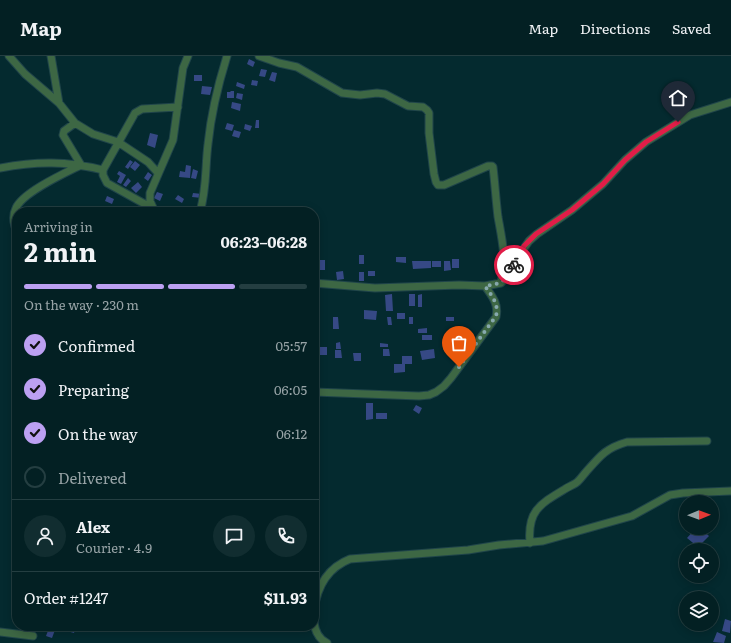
<!DOCTYPE html>
<html lang="en">
<head>
<meta charset="utf-8">
<style>
	:root { --surface:#032023; --page:#112d30; --text:#f1f3f6; --muted:#97a3a6; --line:#243e41; --accent:#bca0f2 }
	body { margin:0; font-family:Literata,serif; background:var(--page); color:var(--text); height:100vh; display:flex; flex-direction:column; font-size:15px; white-space:nowrap }
	* { box-sizing:border-box; margin:0 }
	p { font-size:13px; color:var(--muted) }
	.icon { flex:none; width:22px; height:22px; fill:none; stroke:currentColor; stroke-width:2; stroke-linecap:round; stroke-linejoin:round }
	.map { position:relative; flex:1; overflow:hidden }
	.details { position:absolute; left:12px; top:151px; width:307px; height:424px; display:flex; flex-direction:column; background:var(--surface); border-radius:16px; box-shadow:0 2px 10px #0003,0 0 0 1px var(--line) }
	.details>* { flex:none }
	.needle { width:26px; rotate:89deg }
	.fabs { position:absolute; left:679px; top:439px; display:grid; gap:8px }
	.fabs a { display:grid; place-items:center; width:40px; height:40px; border-radius:50%; background:var(--surface); box-shadow:0 2px 10px #0003,0 0 0 1px var(--line); font-size:20px }
	.pin { position:absolute; display:grid; place-items:center; width:34px; height:34px; color:#fff; margin:-41px -17px; border-radius:50% 50% 50% 0; rotate:-45deg; box-shadow:0 0 4px #0007 }
	.pin .icon { rotate:45deg }
	.courier { position:absolute; display:grid; place-items:center; width:40px; height:40px; margin:-20px; border:3px solid #e11d48; border-radius:50%; background:#fff; color:#222; box-shadow:0 1px 5px #0007 }
	.headline em { font-style:normal; font-weight:700 }
	.headline div { display:flex; flex-direction:column-reverse }
	.headline { display:flex; align-items:center; justify-content:space-between; height:68px; padding:0 12px }
	h1 { font-size:26px; font-weight:700; line-height:30px }
	.bar { display:grid; grid-template-columns:repeat(4,1fr); gap:6px 4px; align-content:center; height:48px; padding:0 12px }
	.bar i { height:5px; border-radius:3px; background:var(--line) }
	.bar .active { background:var(--accent) }
	.bar p { grid-column:span 4 }
	.line { display:flex; align-items:center; gap:10px; padding:0 12px; border-top:1px solid var(--line) }
	.line div { flex:1 }
	.round { display:grid; place-items:center; flex:none; width:42px; height:42px; border-radius:21px; background:var(--page) }
	ol { padding:0 12px; list-style:none }
	li { display:flex; align-items:center; gap:12px; height:44px }
	li p { margin-inline-start:auto }
	li .icon { padding:4px; border-radius:50%; background:var(--accent); color:#111; stroke-width:4 }
	li:last-child { color:var(--muted) }
	li i { width:22px; height:22px; border:2px solid var(--line); border-radius:50% }
	header { display:flex; align-items:center; gap:24px; box-sizing:border-box; height:56px; padding:0 20px; background:var(--surface); border-bottom:1px solid var(--line) }
	header strong { font-size:19px }
	nav { display:flex; gap:22px; margin-inline-start:auto; font-size:14px }
	.map>svg:first-child { display:block }
	.building { fill:#364985 }
	.lines { fill:none; stroke-linecap:round; stroke-linejoin:round }
	.minor-casing { stroke:#20454a; stroke-width:9 }
	.minor { stroke:#3d6744; stroke-width:7 }
	.done { stroke:#87a9ae; stroke-width:4; stroke-dasharray:0 7.2 }
	.route { stroke:#e11d48; stroke-width:5 }
</style>
</head>
<body>
<header>
<strong>Map</strong>
<nav><a>Map</a><a>Directions</a><a>Saved</a></nav>
</header>
<div class="map">
<svg width="731" height="587" viewBox="0 0 731 587">
	<rect width="100%" height="100%" fill="#042a2f"/>
	<path class="building" d="M249,3L255,6L253,11L247,8Z
		M261,13L267,14L265,21L259,20Z
		M272,16L277,17L275,26L269,24Z
		M194,19H202V25H194Z
		M252,24L258,25L257,30L251,29Z
		M237,26L245,29L244,33L236,30Z
		M202,30L212,31L210,39L201,38Z
		M231,35H234V42H227V36H230Z
		M237,37L243,38L242,44L236,42Z
		M232,46L241,48L240,55L231,52Z
		M256,64H259V72H255Z
		M227,67L234,69L232,75L225,73Z
		M245,68L252,70L250,75L244,73Z
		M234,74L241,76L239,82L232,80Z
		M150,77L158,79L155,92L147,89Z
		M130,104L133,106L128,113L125,111Z
		M135,105L140,109L135,115L130,111Z
		M186,109L191,110L190,122L179,121L180,115L185,116Z
		M193,113L198,115L196,123L191,122Z
		M119,115L126,119L121,128L117,126L120,120L117,118Z
		M148,116L152,119L148,125L144,122Z
		M128,122L131,125L126,131L123,129Z
		M138,126L142,131L136,137L131,132Z
		M157,136L163,138L160,145L154,142Z
		M193,137L202,138V142L192,141Z
		M178,139L184,143L182,147L175,143Z
		M107,140L114,143L112,148L105,145Z
		M82,151L90,155L89,156H80Z
		M359,199H364V208H359Z
		M396,201H406V207L396,206Z
		M452,203H459V212H452Z
		M320,204H325V214H320Z
		M412,205H431V212L413,213Z
		M432,205H441V211H432Z
		M444,205H450L451,214L444,215Z
		M343,215L344,223L337,224L336,216Z
		M368,215H375V220H368Z
		M359,216H364V225H359Z
		M314,235H319V243H314Z
		M392,238L393,255H386L385,239Z
		M409,238H415V250H409Z
		M422,238V251H418V239Z
		M364,254L377,255L376,264L364,263Z
		M397,257H405V263H397Z
		M333,261H338L339,273H333Z
		M387,261H391L392,269H388Z
		M409,261H413V268H409Z
		M446,261H454V265H446Z
		M427,272V277H418V273Z
		M422,279H432V284H422Z
		M340,286L341,293H336V287Z
		M380,287L388,288V291H380Z
		M455,289L459,298L455,300L450,292Z
		M318,291H327V299H318Z
		M314,293H316V310H314Z
		M383,293H389L390,300H383Z
		M434,293L435,302L422,304L420,295Z
		M335,294H341L342,302H335Z
		M353,297H361V305H354Z
		M402,300H412V308H405V316L394,317V308H402Z
		M366,347H373V363L366,364Z
		M416,349L422,352L419,358L413,354Z
		M376,357H387V363H376Z
		M696,472H700L709,480L698,491L687,482Z
		M725,563L731,565L730,577L722,575Z
		M68,570H76L74,577L67,575Z
		M49,572L55,574L52,582L46,580Z
		M717,576L726,580L724,587L713,586Z"/>
	<g class="lines">
		<defs>
			<path id="minor" d="M9,0L25,18L59,47L75,67L93,78L118,86L148,106L158,117
				M51,0L59,47
				M259,0L279,7L297,11L342,37L360,39L377,37L385,38L408,50L423,51L427,54L429,57V77L434,118L436,126L438,129H444L488,110H492L493,111C495,128 496,145 498,161C502,183 507,204 501,226
				M0,112C37,105 67,105 103,114
				M152,152L107,127L103,119V114L135,57L142,53L178,51
				M155,156L150,145V137L173,84L183,12L188,0
				M200,156C207,131 205,112 208,88C211,58 218,29 227,0
				M17,176C14,169 12,160 16,152C23,136 65,117 81,109L63,79L64,75L75,67
				M314,227L375,232L459,229L485,230L501,227L509,219L520,198L529,185L537,178L572,154L603,128L625,104L646,86L690,59L731,46
				M314,336L419,340L429,339L436,336L444,330L451,322L496,261C499,248 492,240 485,230
				M530,487C527,455 540,448 565,433C568,431 573,429 576,427C580,424 583,419 586,416C600,400 606,392 627,386L707,385
				M314,554C317,531 327,512 350,503L468,494L499,489L543,485L632,460L670,439L683,437L731,435
				M314,566C315,576 319,583 327,587
				M0,576L33,580"/>
		</defs>
		<use href="#minor" class="minor-casing"/>
		<use href="#minor" class="minor"/>
	</g>
	<g class="lines">
		<path class="done" d="M459,311L496,260C499,248 492,240 485,230C502,228 507,224 514,209"/>
		<path class="route" d="M514,209L524,190L536,178L572,154L603,128L625,104L646,86L678,66"/>
	</g>
</svg>
<div class="fabs">
<a><svg class="needle" viewBox="-14 -14 28 28"><path d="M0-13l5 13h-10z" fill="#e53935"/><path d="M0 13l5-13h-10z" fill="#97a3a6"/></svg></a>
<a><svg class="icon" aria-label="locate" viewBox="0 0 24 24"><circle cx="12" cy="12" r="6"/><path d="M12 2v4M12 18v4M2 12h4M18 12h4"/></svg></a>
<a><svg class="icon" aria-label="layers" viewBox="0 0 24 24"><path d="M12 4l9 5-9 5-9-5zM3 14l9 5 9-5"/></svg></a>
</div>
<div class="pin" style="left:459px;top:311px;background:#ea580c"><svg class="icon" aria-label="bag" viewBox="0 0 24 24"><path d="M5 8h14l-1 12H6zM9 8a3 3 0 0 1 6 0"/></svg></div>
<div class="pin" style="left:678px;top:66px;background:#1f2937"><svg class="icon" aria-label="home" viewBox="0 0 24 24"><path d="M3 11l9-7 9 7M6 9v11h12V9"/></svg></div>
<div class="courier" style="left:514px;top:209px"><svg class="icon" aria-label="bike" viewBox="0 0 24 24"><circle cx="6" cy="16" r="4"/><circle cx="18" cy="16" r="4"/><path d="M6 16l4-8h5l3 8M10 8l3 8H6M13 5h3"/></svg></div>
<section class="details">
<div class="headline"><div><h1>2 min</h1><p>Arriving in</p></div><em>06:23–06:28</em></div>
<div class="bar"><i class="active"></i><i class="active"></i><i class="active"></i><i></i><p>On the way · 230 m</p></div>
<ol>
<li><svg class="icon" aria-label="check" viewBox="0 0 24 24"><path d="M5 12l5 5 9-10"/></svg>Confirmed<p>05:57</p></li>
<li><svg class="icon" aria-label="check" viewBox="0 0 24 24"><path d="M5 12l5 5 9-10"/></svg>Preparing<p>06:05</p></li>
<li><svg class="icon" aria-label="check" viewBox="0 0 24 24"><path d="M5 12l5 5 9-10"/></svg>On the way<p>06:12</p></li>
<li><i></i>Delivered</li>
</ol>
<div class="line" style="height:72px"><a class="round"><svg class="icon" aria-label="person" viewBox="0 0 24 24"><circle cx="12" cy="8" r="4"/><path d="M4 21q1-7 8-7t8 7"/></svg></a><div><b>Alex</b><p>Courier · 4.9</p></div><a class="round"><svg class="icon" aria-label="chat" viewBox="0 0 24 24"><path d="M4 5h16v11H9l-5 4z"/></svg></a><a class="round"><svg class="icon" aria-label="phone" viewBox="0 0 24 24"><path d="M5 4h4l2 5-3 2q2 4 5 5l2-3 5 2v4C11 20 4 13 5 4z"/></svg></a></div>
<div class="line" style="height:52px"><div>Order #1247</div><b>$11.93</b></div>
</section>
</div>
</body>
</html>
